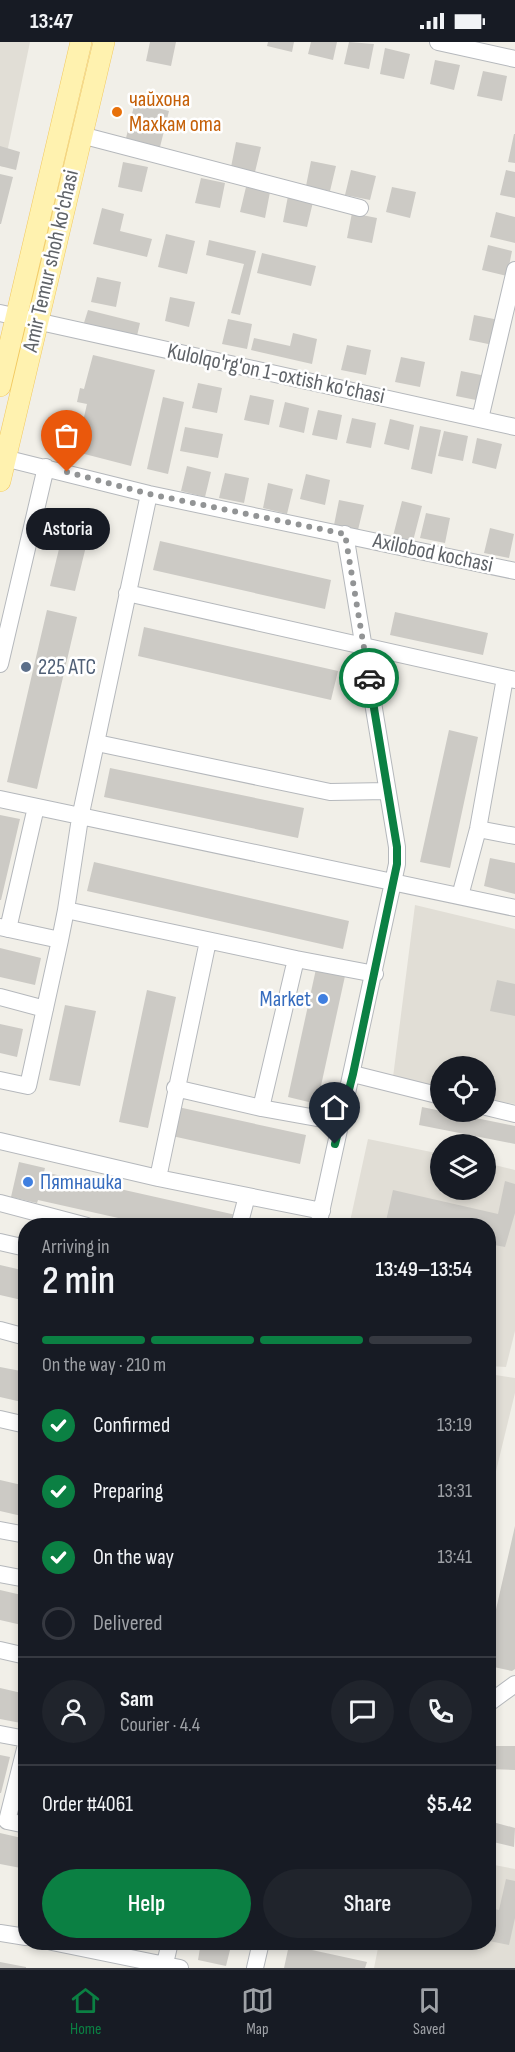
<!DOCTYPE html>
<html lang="en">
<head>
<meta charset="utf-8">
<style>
	:root { --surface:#171b24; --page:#20242c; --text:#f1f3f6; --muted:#9ea1a6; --line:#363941; --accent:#0b8043 }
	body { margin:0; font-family:"Sofia Sans Condensed",sans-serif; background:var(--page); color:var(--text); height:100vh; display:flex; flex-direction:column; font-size:22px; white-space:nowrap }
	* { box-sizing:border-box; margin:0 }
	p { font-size:20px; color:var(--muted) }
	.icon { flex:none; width:33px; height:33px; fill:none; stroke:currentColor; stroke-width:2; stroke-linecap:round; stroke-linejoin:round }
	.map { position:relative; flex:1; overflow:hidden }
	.sheet { position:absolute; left:18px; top:1176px; width:478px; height:732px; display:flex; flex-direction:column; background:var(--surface); border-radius:24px; box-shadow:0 3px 9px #0003 }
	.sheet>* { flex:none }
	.buttons { position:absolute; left:430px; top:1014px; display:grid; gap:12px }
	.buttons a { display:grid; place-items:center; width:66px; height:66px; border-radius:50%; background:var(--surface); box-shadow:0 3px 9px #0003; font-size:30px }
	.pin { position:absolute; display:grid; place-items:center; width:51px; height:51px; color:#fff; margin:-62px -26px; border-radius:50% 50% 50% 0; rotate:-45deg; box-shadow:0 0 6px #0007 }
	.pin .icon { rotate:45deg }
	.courier { position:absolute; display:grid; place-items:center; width:60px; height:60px; margin:-30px; border:4px solid #0b8043; border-radius:50%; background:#fff; color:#222; box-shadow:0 2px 8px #0007 }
	.bubble { position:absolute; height:42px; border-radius:21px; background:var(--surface); box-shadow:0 3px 9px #0003; font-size:20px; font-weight:600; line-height:42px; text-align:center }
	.overview em { font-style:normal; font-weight:600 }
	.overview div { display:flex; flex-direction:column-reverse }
	.overview { display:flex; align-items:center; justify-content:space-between; height:102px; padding:0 24px }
	h1 { font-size:39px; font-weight:600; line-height:45px }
	.bar { display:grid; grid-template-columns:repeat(4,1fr); gap:9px 6px; align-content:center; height:72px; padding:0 24px }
	.bar i { height:8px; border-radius:4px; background:var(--line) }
	.bar .active { background:var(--accent) }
	.bar p { grid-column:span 4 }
	.line { display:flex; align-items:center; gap:15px; padding:0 24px; border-top:2px solid var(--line) }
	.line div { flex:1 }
	.round { display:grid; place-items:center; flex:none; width:63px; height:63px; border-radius:32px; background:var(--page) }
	ol { padding:0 24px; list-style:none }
	li { display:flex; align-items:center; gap:18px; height:66px }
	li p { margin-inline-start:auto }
	li .icon { padding:6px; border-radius:50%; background:var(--accent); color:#fff; stroke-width:4 }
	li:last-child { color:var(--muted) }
	li i { width:33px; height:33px; border:3px solid var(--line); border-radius:50% }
	.button { display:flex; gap:12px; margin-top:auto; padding:12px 24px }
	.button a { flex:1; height:69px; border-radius:36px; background:var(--accent); color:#fff; font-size:24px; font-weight:600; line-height:69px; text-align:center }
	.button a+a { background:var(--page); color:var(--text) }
	.status { display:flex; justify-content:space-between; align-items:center; height:42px; padding:0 30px; background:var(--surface); direction:ltr }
	.status svg { height:16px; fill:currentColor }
	.menu { display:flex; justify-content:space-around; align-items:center; height:84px; border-top:2px solid var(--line); background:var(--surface); font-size:16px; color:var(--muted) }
	.menu a { display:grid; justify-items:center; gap:3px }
	.menu .active { color:var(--accent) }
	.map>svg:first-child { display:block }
	.education { fill:#e1ded6 }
	.building { fill:#cccac5 }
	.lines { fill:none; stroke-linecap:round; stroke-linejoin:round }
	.minor-casing { stroke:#b5b8bc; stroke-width:18 }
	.major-casing { stroke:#f2c960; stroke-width:22 }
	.minor { stroke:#fff; stroke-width:16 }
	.major { stroke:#fff2af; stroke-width:21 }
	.done { stroke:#929495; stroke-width:6; stroke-dasharray:0 10.8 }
	.route { stroke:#0b8043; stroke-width:8 }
	.food-dot { fill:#e8710a; stroke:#fff; stroke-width:2 }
	.service-dot { fill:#5c6f8a; stroke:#fff; stroke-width:2 }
	.shop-dot { fill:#3f7fe0; stroke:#fff; stroke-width:2 }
	.labels { text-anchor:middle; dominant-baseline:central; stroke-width:5; stroke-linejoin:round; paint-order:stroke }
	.food-label { font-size:22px; fill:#c56008; stroke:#fff; text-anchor:start }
	.street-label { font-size:22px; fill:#5f6368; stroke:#fff }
	.service-label { font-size:22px; fill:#4e5e75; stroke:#fff; text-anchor:start }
	.shop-label { font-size:22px; fill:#366cbe; stroke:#fff; text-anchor:end }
</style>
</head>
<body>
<div class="status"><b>13:47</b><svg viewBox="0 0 49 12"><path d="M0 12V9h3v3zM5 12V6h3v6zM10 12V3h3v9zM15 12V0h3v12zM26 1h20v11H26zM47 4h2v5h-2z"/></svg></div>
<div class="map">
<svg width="515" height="1926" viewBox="0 0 515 1926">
	<rect width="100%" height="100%" fill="#f1efe8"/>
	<path class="education" d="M0,0H30L4,125L0,124Z
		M415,863L515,887V1062L486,1058V1024H441V1051L392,1043Z
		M368,1097L441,1112V1148H486V1121L515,1128V1289L506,1325L489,1324V1184H349Z
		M489,1332L515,1336V1351L489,1458Z
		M489,1822L515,1827V1926H374L379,1901L489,1900Z"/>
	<path class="building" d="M150,0H176L171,24L146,19Z
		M268,0H294L292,10L267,4Z
		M311,0H337L333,18L308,12Z
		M349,0L374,2L369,27L344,22Z
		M385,6L410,12L404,37L380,32Z
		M435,18L460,23L454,48L430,42Z
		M483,29L507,34L502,59L477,54Z
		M135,60L169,69L160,105L126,96Z
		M514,92H515V121L508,120Z
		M236,100L261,105L255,130L231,125Z
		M0,104L20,110L16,128L0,124Z
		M311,119L336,124L330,149L306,144Z
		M123,120L148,125L142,150L118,145Z
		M351,128L376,134L370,158L345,153Z
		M506,128L515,130V156L500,153Z
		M0,132L13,135L1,182H0Z
		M201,136L225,141L220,166L195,161Z
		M246,145L270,150L265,176L240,170Z
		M392,145L416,150L410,176L386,170Z
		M288,154L313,160L307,185L283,180Z
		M102,166L124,172L120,189L152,197L147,215L93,202Z
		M496,170L515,175V201L490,195Z
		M352,171L377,176L372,201L347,196Z
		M166,192L195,199L187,232L158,225Z
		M209,198L256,209L240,273L231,271L244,222L206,213Z
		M488,203L512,209L507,234L482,228Z
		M262,211L316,224L311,244L257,231Z
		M97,235L121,240L116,265L91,260Z
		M170,255L195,260L189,285L165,279Z
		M88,268L140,281L136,298L83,284Z
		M474,273L499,278L493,303L469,298Z
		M228,277L252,282L247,307L222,302Z
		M293,291L317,297L312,322L251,308L254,296L290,304Z
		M347,303L371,308L366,333L341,328Z
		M93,313L155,328L131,424L69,408L78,374L84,375L87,362L77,360L80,346L84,347Z
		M401,315L425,320L420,345L395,340Z
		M461,329L486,334L481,359L456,354Z
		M198,341L222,346L217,371L192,366Z
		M250,353L274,358L269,383L244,378Z
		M163,355L184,360L168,432L147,427Z
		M285,360L309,366L304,391L279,385Z
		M318,368L342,373L337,398L312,393Z
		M352,376L376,381L371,406L346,401Z
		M390,377L414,383L409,408L384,402Z
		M420,384L441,388L432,432L411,427Z
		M185,385L223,392L218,416L180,409Z
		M444,389L468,394L463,419L438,414Z
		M477,396L502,402L496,427L472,421Z
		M187,424L211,430L205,455L181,449Z
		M225,431L249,436L244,461L219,456Z
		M306,432L330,438L325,463L300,457Z
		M268,441L293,447L287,472L263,466Z
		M339,458L364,463L358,488L334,483Z
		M402,459L422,464L413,499L393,494Z
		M426,471L450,476L445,501L420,496Z
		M66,478L91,484L75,549L50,544Z
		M490,486L514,492L509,516L484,511Z
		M160,499L331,538L325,567L153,528Z
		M47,568L77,575L37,747L7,740Z
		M395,570L488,591L483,613L390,593Z
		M144,585L338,629L331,658L138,614Z
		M449,688L478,695L450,826L420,820Z
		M110,726L304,766L298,796L104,755Z
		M0,773L20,777L1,858H0Z
		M490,816L515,821V852L484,844Z
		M94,820L349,879L343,907L87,849Z
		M0,906L41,916L35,943L0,935Z
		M316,927L345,934L317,1062L288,1055Z
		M497,938L515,942V974L490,969Z
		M147,948L176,955L148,1086L119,1080Z
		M65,963L96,969L80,1044L49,1038Z
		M0,982L23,987L17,1015L0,1011Z
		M178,1065L306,1093L300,1122L172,1094Z
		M422,1065L515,1084V1102L419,1083Z
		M19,1120L45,1126L44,1130L236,1173L233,1184H154L38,1158L37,1161L11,1155Z
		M505,1139L515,1142V1171L505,1205L489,1202V1184H408L386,1179L393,1148L498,1172Z
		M0,1223L26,1229V1259L0,1253Z
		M0,1325L26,1330V1361L0,1355Z
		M0,1438L26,1444V1475L0,1469Z
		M515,1484V1627L512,1629L489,1624V1598Z
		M0,1548L26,1554V1584L0,1578Z
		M0,1646L26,1652V1682L0,1677Z
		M489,1704H515V1728L489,1727Z
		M0,1713L10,1715L1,1751H0Z
		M489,1779L515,1786L514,1805L489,1799Z
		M0,1791L26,1797V1827L0,1822Z
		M506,1837L515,1839V1876L509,1903L489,1899V1866L499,1868Z
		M201,1900H232L226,1924L198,1918Z
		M289,1903L367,1920L365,1926H284Z
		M0,1920L26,1925V1926H0Z"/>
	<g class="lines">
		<defs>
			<path id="minor" d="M438,0L515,17
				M81,93L360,166
				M0,271L515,385
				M480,377L515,228
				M0,415L149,452L515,529
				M149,452L80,776L66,868L296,917L261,1066L339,1080
				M127,551L515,638
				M0,622L46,425
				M97,701L330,750L387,749
				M0,757L515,866
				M478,787L515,794
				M460,854L478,787L505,636
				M0,885L60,898L66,868
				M8,887L36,765
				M296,917L375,932
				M0,955L45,967
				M353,1032L441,1054
				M0,1038L28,1044L60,898
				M175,1046L261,1066
				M486,1065L515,1072
				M0,1099L158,1136L322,1169
				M158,1136L208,899
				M0,1161L87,1184
				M239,1184L247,1154
				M318,1184L397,822V805L345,492
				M0,1200L26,1206
				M0,1288L26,1295
				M0,1377L26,1383
				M0,1488L26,1493
				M0,1532L26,1537
				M0,1608L26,1614
				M489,1661L515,1642
				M0,1692L26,1697
				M26,1703L7,1779L26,1783
				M0,1891L26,1895
				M52,1900L180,1926
				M164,1926L170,1900
				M255,1926L261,1900"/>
			<path id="major" d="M0,344L81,0
				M0,439L104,0"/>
		</defs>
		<use href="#minor" class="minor-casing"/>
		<use href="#major" class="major-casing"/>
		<use href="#minor" class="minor"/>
		<use href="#major" class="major"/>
	</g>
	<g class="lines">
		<path class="done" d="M67,430L149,452L345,492L369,636"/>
		<path class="route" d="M335,1102L353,1032L397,822V805L369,636"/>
	</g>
	<circle class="food-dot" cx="117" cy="70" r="6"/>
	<circle class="service-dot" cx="26" cy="625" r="6"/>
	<g class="shop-dot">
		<circle cx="323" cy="957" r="6"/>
		<circle cx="28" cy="1140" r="6"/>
	</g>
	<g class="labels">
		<g class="food-label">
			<text x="129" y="57">чайхона<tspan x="129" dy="25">Махкам ота</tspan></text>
		</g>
		<g class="street-label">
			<text transform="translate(51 219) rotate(-77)">Amir Temur shoh ko'chasi</text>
			<text transform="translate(276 332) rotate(12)">Kulolqo'rg'on 1-oxtish ko'chasi</text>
			<text transform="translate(433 511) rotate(12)">Axilobod kochasi</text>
		</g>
		<g class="service-label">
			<text x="38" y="625">225 АТС</text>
		</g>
		<g class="shop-label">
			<text x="311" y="957">Market</text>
			<text x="40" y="1140" text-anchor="start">Пятнашка</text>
		</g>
	</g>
</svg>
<div class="buttons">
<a><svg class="icon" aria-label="locate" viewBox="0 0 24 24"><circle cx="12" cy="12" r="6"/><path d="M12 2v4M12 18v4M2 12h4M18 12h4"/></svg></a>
<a><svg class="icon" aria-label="layers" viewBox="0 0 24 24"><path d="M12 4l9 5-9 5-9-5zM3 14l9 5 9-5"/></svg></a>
</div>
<div class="pin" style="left:67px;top:430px;background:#ea580c"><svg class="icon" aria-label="bag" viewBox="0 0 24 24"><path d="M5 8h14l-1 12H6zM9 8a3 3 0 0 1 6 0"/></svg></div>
<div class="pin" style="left:335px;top:1102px;background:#1f2937"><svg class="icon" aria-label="home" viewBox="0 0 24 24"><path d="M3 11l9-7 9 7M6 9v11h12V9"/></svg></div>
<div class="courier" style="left:369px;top:636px"><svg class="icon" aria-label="car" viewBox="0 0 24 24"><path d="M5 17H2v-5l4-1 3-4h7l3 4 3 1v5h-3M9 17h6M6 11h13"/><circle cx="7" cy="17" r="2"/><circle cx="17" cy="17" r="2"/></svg></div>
<div class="bubble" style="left:26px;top:466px;width:84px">Astoria</div>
<section class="sheet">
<div class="overview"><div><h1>2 min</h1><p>Arriving in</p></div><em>13:49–13:54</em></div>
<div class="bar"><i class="active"></i><i class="active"></i><i class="active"></i><i></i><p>On the way · 210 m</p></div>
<ol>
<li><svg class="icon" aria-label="check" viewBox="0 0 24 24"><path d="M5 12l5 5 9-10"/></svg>Confirmed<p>13:19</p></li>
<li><svg class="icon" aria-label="check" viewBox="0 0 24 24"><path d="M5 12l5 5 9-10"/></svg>Preparing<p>13:31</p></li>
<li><svg class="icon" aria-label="check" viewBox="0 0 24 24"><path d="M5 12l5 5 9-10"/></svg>On the way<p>13:41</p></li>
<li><i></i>Delivered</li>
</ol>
<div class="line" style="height:108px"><a class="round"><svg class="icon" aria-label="person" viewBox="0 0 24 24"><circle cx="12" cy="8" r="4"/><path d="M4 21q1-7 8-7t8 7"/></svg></a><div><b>Sam</b><p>Courier · 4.4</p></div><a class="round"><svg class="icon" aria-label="chat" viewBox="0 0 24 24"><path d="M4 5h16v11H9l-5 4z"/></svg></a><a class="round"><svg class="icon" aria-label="phone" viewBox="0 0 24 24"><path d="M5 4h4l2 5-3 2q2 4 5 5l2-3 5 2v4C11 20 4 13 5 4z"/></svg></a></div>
<div class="line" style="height:78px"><div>Order #4061</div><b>$5.42</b></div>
<div class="button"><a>Help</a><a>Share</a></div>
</section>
</div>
<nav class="menu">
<a class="active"><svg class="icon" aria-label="home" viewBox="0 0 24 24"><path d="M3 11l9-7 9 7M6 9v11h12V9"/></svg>Home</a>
<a><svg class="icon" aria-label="map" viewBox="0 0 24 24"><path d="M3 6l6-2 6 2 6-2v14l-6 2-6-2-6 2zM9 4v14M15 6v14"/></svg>Map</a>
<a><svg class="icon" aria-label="saved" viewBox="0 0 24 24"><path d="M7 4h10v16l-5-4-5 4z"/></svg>Saved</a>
</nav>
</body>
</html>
